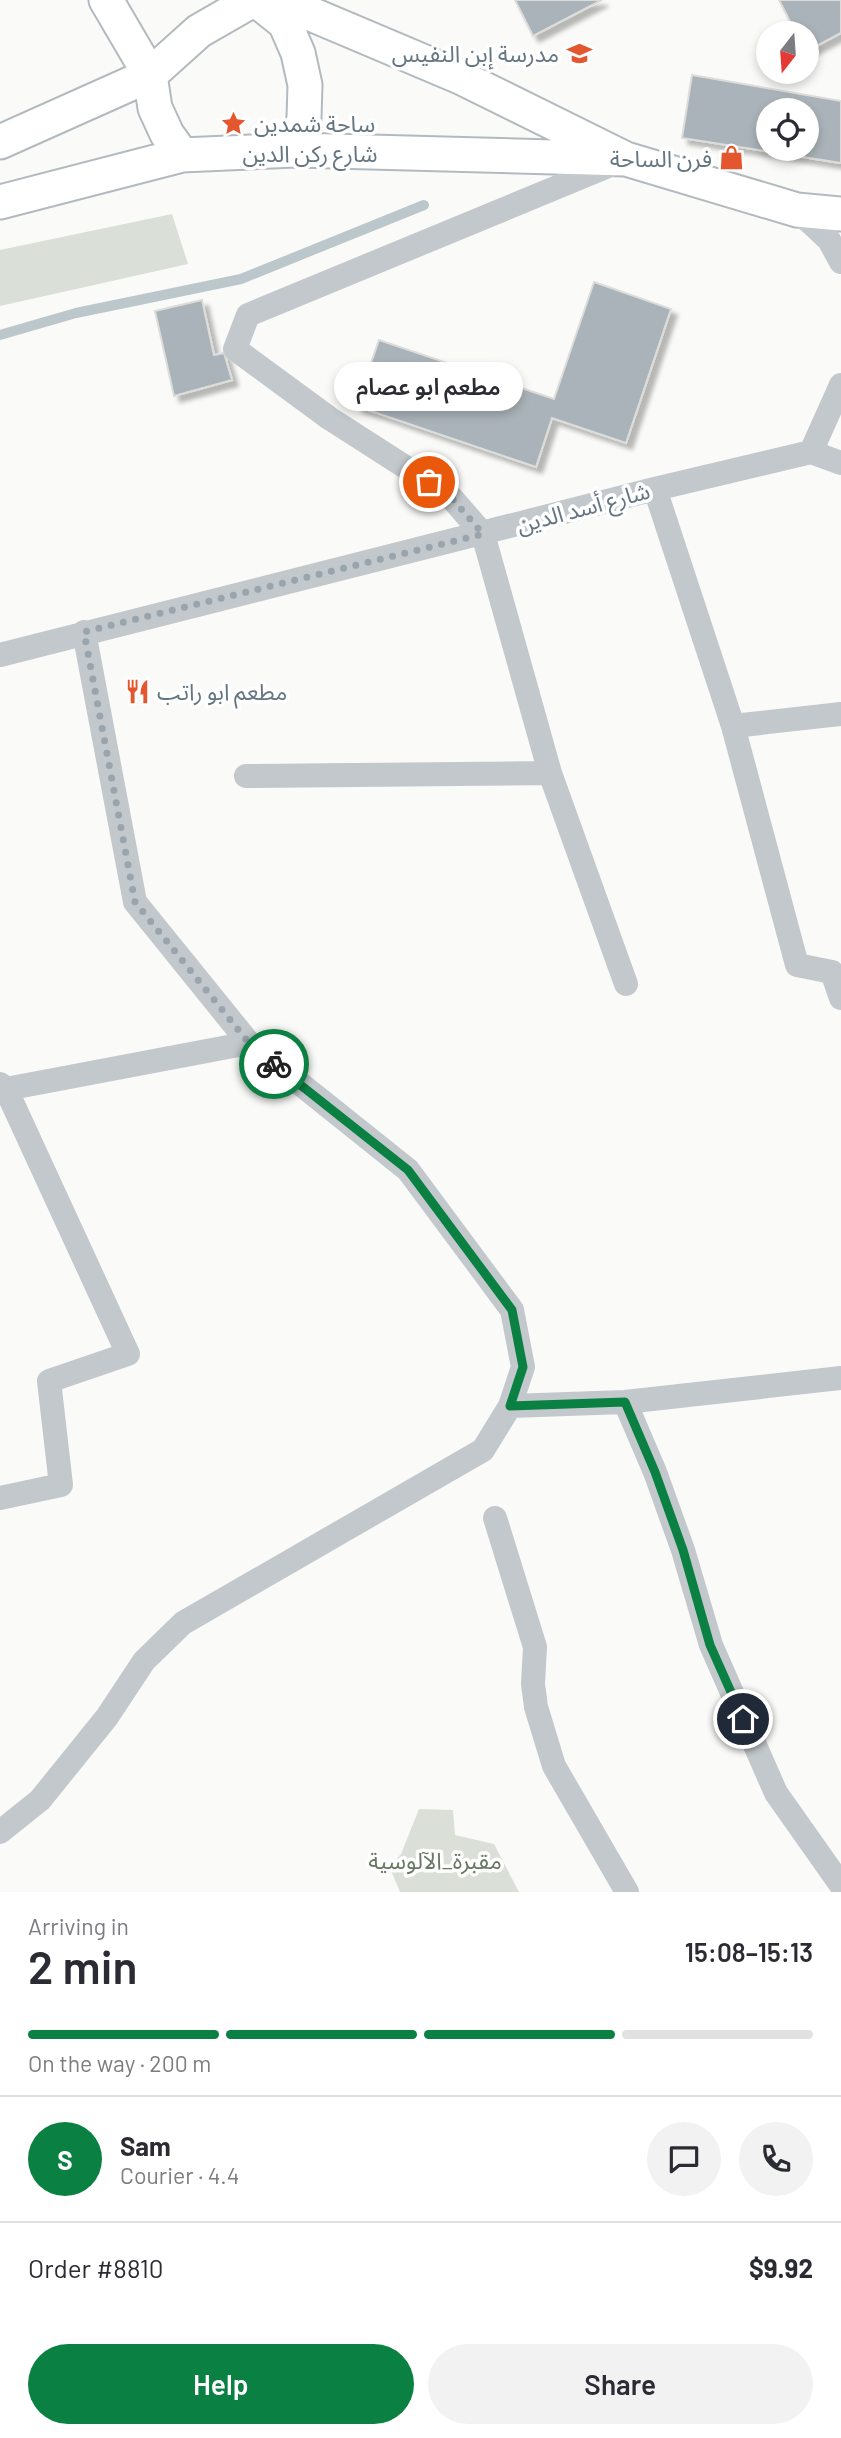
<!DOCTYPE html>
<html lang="en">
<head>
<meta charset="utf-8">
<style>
	:root { --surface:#fff; --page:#f2f2f3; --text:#2b2b33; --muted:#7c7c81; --line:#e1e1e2; --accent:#0b8043 }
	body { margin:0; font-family:Barlow,"Noto Sans Arabic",sans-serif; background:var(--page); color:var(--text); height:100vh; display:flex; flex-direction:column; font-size:26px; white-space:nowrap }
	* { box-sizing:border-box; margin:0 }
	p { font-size:23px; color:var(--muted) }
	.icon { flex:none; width:38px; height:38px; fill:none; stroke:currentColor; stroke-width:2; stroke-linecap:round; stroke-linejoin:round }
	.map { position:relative; height:1892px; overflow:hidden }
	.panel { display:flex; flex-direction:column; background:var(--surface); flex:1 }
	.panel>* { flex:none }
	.needle { width:46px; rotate:197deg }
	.buttons { position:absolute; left:756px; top:21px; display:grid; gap:14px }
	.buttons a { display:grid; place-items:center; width:63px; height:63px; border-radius:50%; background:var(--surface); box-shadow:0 4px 10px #0003; font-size:35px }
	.pin { position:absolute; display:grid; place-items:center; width:60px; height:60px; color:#fff; margin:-30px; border:4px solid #fff; border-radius:50%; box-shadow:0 2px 7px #0007 }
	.courier { position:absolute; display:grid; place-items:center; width:70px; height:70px; margin:-35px; border:5px solid #0b8043; border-radius:50%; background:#fff; color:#222; box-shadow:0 2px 9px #0007 }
	.bubble { position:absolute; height:49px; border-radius:24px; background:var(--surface); box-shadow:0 4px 10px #0003; font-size:23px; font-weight:600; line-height:49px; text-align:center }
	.head em { font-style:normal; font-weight:600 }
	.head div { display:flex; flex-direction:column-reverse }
	.head { display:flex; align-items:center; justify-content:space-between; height:119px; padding:0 28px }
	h1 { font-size:46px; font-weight:600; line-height:52px }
	.bar { display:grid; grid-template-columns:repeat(4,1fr); gap:10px 7px; align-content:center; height:84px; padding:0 28px }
	.bar i { height:9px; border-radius:5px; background:var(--line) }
	.bar .on { background:var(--accent) }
	.bar p { grid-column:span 4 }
	.line { display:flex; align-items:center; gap:18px; padding:0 28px; border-top:2px solid var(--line) }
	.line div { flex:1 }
	.round { display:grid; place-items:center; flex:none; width:74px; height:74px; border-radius:37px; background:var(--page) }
	.cta { display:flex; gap:14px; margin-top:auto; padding:14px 28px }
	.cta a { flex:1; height:80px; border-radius:42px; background:var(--accent); color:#fff; font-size:28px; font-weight:600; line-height:80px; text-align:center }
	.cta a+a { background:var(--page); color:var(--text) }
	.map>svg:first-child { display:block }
	.green { fill:#dadfd7 }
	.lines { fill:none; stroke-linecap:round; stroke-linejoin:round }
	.stream { stroke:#bbc7cb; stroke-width:10 }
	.building { fill:#aab3b9; stroke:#dcdcda; stroke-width:2; fill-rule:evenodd; filter:url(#shadow) }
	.secondary-casing { stroke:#b3babf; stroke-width:37 }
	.street { stroke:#c3c8cc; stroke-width:24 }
	.secondary { stroke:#fff; stroke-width:33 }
	.done { stroke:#99a4ac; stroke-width:7; stroke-dasharray:0 12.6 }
	.route { stroke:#0b8043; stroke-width:9 }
	.labels { text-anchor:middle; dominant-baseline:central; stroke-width:7; stroke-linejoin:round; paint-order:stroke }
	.poi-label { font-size:23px; fill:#657683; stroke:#fff; text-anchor:end }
	.street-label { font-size:23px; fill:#657683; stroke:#fff }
	.park-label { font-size:23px; fill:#687a64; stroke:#fff }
</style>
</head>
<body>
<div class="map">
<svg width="841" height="1892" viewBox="0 0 841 1892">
	<defs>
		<filter id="shadow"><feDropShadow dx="6" dy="6" stdDeviation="2" flood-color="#0004"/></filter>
	</defs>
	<rect width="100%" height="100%" fill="#fafaf8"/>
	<path class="green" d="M172,214L188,264L0,306V250Z
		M419,1809L453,1810L455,1835L494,1844L519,1892H400L389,1866L401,1854Z"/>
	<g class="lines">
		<path class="stream" d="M0,335L76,313L241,279L424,205"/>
	</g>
	<path class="building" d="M515,0H602L533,36Z
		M779,0H841V33L807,51V33H796Z
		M692,75L841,101V163L682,138ZM768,110H807V149H768Z
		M594,282L671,309L626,443L552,418L536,467L356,406L379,340L554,399Z
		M202,300L214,355L224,353L232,380L174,396L155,311Z"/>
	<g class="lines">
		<defs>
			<path id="secondary" d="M106,0L150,75L155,108L167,134L182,155
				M256,0L285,23L298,53L305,85L304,118L296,150
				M260,0L292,6L460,77L626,159L797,210L841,214
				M0,142L150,75L199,31L253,0
				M0,202L182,155L296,150L626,159"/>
		</defs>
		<use href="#secondary" class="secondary-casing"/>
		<path class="street" d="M618,162L248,315L235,349L329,418L449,495L483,534L550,773L626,984
			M797,210L829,240L841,262
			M811,452L841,463
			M655,489L733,726L841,714
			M0,655L655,489L811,452L841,385
			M733,726L797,965L832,972L841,998
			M246,776L550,773
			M0,1084L6,1089L249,1043
			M625,1402L655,1472L683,1550L711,1645L776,1793L841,1885
			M510,1406L625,1402L841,1378
			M0,1498L61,1485L49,1381L128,1354L6,1089
			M495,1518L535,1647L533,1684L536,1707L554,1766L627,1892
			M0,1832L40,1800L107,1717L144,1661L183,1623L483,1450L510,1406L523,1367L512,1310L408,1170L249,1043L135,902L84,632"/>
		<use href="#secondary" class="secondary"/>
	</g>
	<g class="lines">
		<path class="done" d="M274,1064L249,1043L135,902L84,632L483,534L449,495L429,482"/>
		<path class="route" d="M274,1064L408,1170L512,1310L523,1367L510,1406L625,1402L655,1472L683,1550L710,1645L743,1719"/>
	</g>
	<defs>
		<symbol id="school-bare" viewBox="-9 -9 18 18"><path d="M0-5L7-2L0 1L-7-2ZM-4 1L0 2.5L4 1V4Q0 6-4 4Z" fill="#e4572e" stroke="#fff" stroke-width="2.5" paint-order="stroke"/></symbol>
		<symbol id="sight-bare" viewBox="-9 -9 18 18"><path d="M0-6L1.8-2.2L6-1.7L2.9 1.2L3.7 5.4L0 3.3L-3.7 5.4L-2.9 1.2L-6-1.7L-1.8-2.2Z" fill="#e4572e" stroke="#fff" stroke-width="2.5" paint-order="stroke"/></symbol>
		<symbol id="shop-bare" viewBox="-9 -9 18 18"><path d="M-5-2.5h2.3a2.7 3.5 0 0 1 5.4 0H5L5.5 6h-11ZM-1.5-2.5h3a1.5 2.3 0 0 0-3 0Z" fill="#e4572e" stroke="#fff" stroke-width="2.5" paint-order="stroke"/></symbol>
		<symbol id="restaurant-bare" viewBox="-9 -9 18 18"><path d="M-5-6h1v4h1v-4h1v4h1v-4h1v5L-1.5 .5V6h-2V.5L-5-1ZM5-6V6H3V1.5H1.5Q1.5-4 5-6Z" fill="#e4572e" stroke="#fff" stroke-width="2.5" paint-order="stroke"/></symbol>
	</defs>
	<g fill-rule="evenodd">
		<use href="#school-bare" x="562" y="36" width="35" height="35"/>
		<use href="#sight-bare" x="216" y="106" width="35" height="35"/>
		<use href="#shop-bare" x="714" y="140" width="35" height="35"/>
		<use href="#restaurant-bare" x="120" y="674" width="35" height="35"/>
	</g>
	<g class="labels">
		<g class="poi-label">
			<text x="559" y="53">مدرسة إبن النفيس</text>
			<text x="254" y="123" text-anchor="start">ساحة شمدين</text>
			<text x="712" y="158">فرن الساحة</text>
			<text x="157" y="691" text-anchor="start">مطعم ابو راتب</text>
		</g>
		<g class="street-label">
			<text x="310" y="153">شارع ركن الدين</text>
			<text transform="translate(583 507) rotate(-15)">شارع أسد الدين</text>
		</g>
		<g class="park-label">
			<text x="435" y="1860">مقبرة_الآلوسية</text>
		</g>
	</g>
</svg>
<div class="buttons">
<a><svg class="needle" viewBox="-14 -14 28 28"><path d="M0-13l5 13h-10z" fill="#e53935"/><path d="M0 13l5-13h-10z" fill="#7c7c81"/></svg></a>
<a><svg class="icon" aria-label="locate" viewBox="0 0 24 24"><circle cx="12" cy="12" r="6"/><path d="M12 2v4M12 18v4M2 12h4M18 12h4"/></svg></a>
</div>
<div class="pin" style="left:429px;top:482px;background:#ea580c"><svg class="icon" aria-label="bag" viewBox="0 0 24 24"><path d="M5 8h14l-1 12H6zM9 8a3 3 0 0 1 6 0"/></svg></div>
<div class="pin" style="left:743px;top:1719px;background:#1f2937"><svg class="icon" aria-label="home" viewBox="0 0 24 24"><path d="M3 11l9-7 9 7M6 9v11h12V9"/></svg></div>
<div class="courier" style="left:274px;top:1064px"><svg class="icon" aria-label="bike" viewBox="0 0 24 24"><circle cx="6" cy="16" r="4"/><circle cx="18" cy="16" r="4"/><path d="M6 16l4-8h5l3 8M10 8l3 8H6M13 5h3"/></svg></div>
<div class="bubble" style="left:334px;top:362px;width:189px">مطعم ابو عصام</div>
</div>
<section class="panel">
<div class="head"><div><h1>2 min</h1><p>Arriving in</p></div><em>15:08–15:13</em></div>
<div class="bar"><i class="on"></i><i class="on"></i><i class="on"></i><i></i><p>On the way · 200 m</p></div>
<div class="line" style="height:126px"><b class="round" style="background:var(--accent);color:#fff">S</b><div><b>Sam</b><p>Courier · 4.4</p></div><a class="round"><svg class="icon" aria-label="chat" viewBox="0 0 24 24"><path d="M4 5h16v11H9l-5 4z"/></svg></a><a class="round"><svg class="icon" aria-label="phone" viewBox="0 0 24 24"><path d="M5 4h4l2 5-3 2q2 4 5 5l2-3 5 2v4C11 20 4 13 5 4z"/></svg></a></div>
<div class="line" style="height:91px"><div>Order #8810</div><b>$9.92</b></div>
<div class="cta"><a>Help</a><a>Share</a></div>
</section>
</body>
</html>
